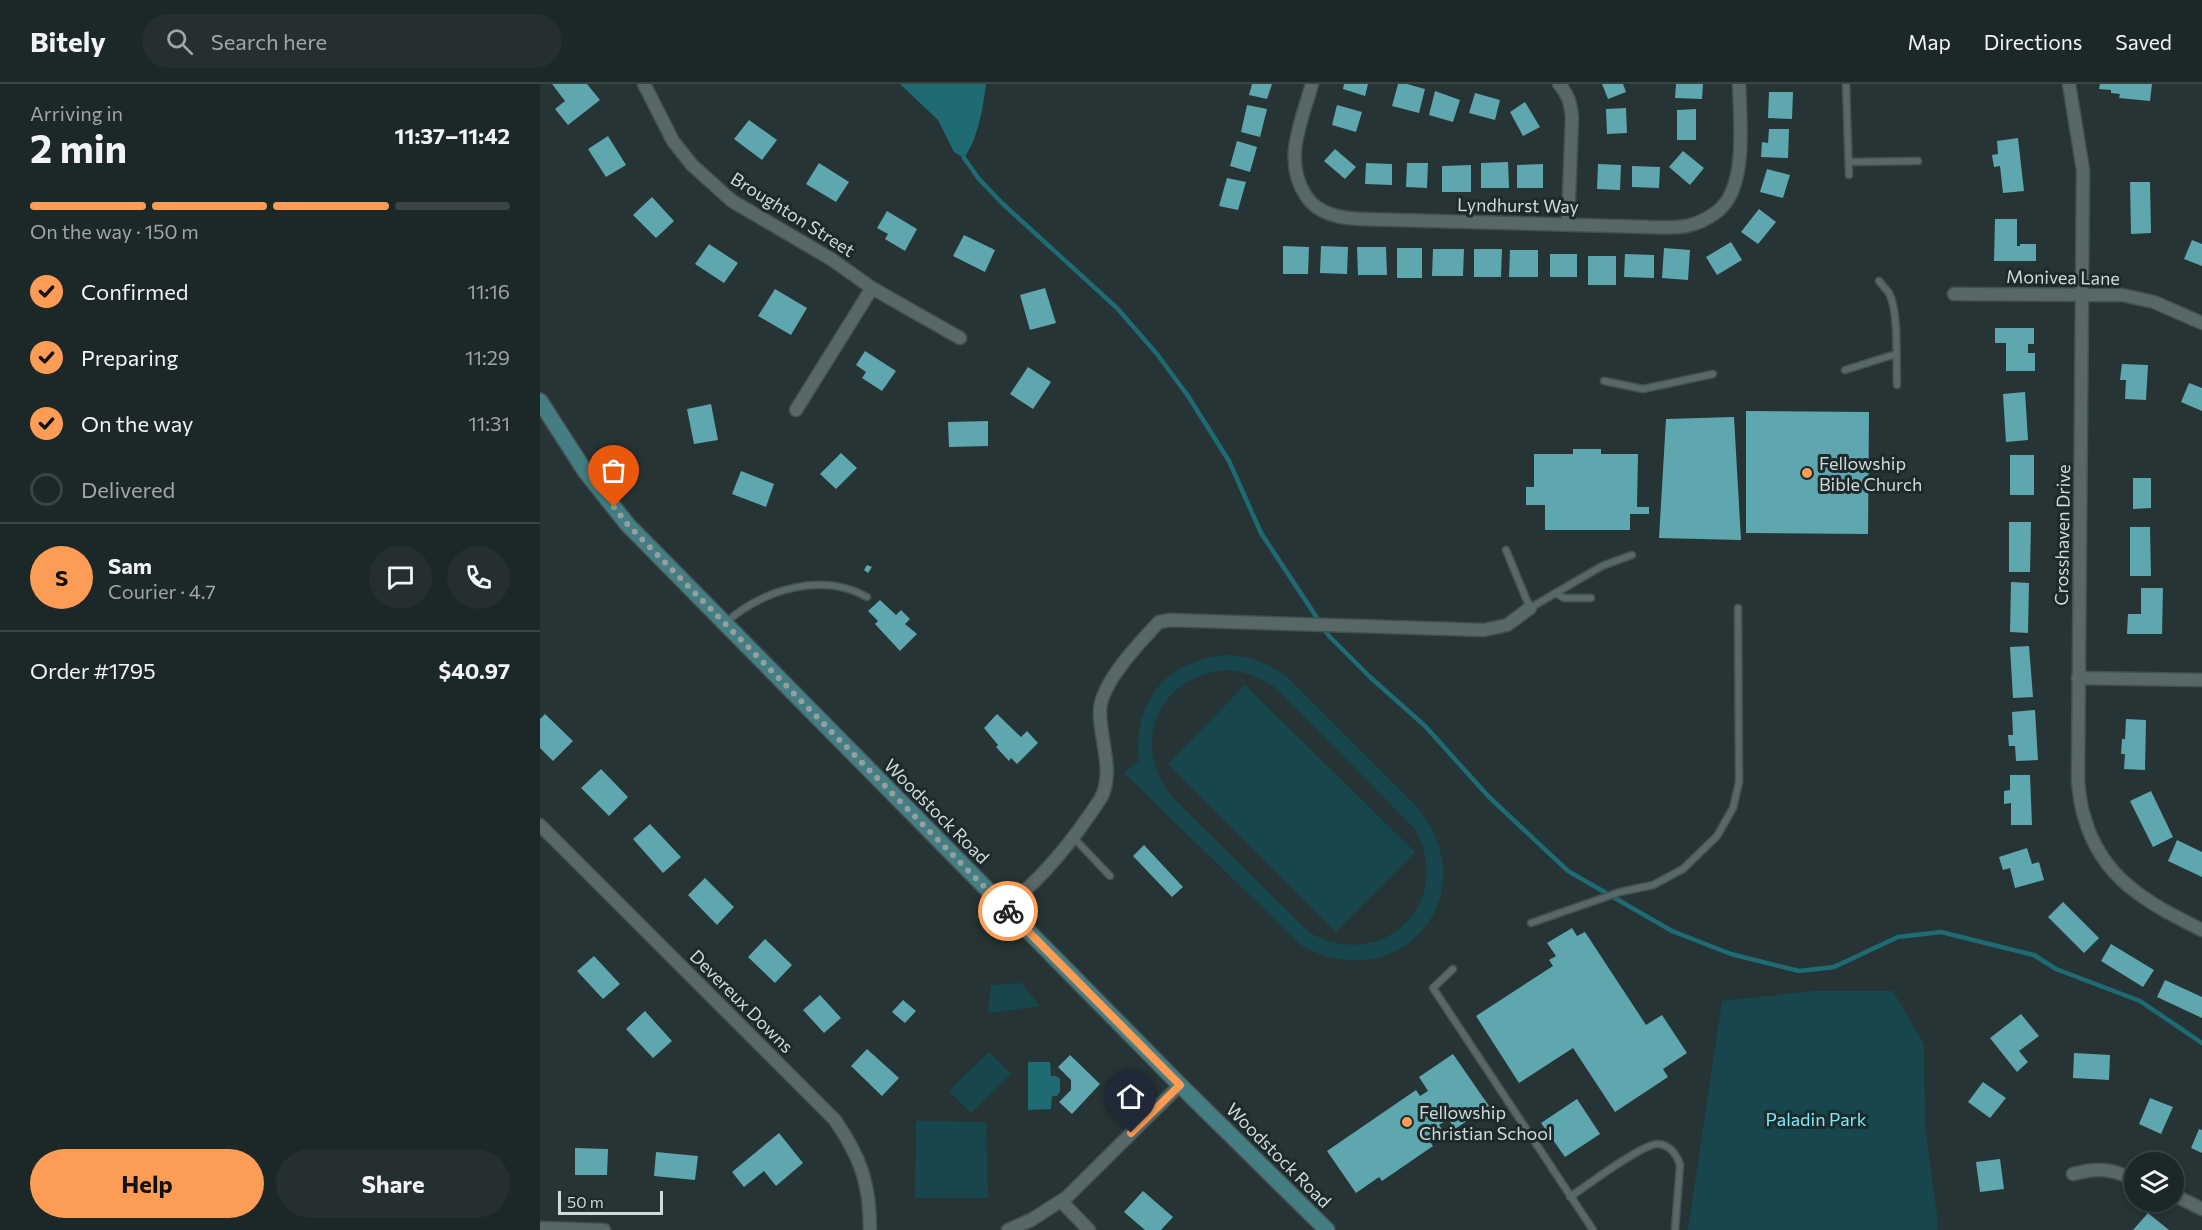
<!DOCTYPE html>
<html lang="en">
<head>
<meta charset="utf-8">
<style>
	:root { --surface:#1c2728; --page:#252f30; --text:#f1f3f6; --muted:#a0a5a8; --line:#3a4445; --accent:#fd9c55 }
	body { margin:0; font-family:Commissioner,sans-serif; background:var(--page); color:var(--text); height:100vh; display:flex; flex-direction:column; font-size:22px; white-space:nowrap }
	* { box-sizing:border-box; margin:0 }
	p { font-size:20px; color:var(--muted) }
	.icon { flex:none; width:33px; height:33px; fill:none; stroke:currentColor; stroke-width:2; stroke-linecap:round; stroke-linejoin:round }
	.map { position:relative; flex:1; overflow:hidden }
	.drawer { display:flex; flex-direction:column; background:var(--surface); width:540px }
	.drawer>* { flex:none }
	.fabs { position:absolute; left:1584px; top:1068px; display:grid; gap:12px }
	.fabs a { display:grid; place-items:center; width:60px; height:60px; border-radius:50%; background:var(--surface); box-shadow:0 3px 9px #0003,0 0 0 2px var(--line); font-size:30px }
	.scale { position:absolute; left:18px; bottom:15px; width:105px; box-sizing:border-box; padding-left:6px; border:3px solid #d1d9da; border-top:0; font-size:16px; line-height:21px; white-space:nowrap; color:#d1d9da; -webkit-text-stroke:4px #1d2a2b; paint-order:stroke }
	.pin { position:absolute; display:grid; place-items:center; width:51px; height:51px; color:#fff; margin:-62px -26px; border-radius:50% 50% 50% 0; rotate:-45deg; box-shadow:0 0 6px #0007 }
	.pin .icon { rotate:45deg }
	.courier { position:absolute; display:grid; place-items:center; width:60px; height:60px; margin:-30px; border:4px solid #fd9c55; border-radius:50%; background:#fff; color:#222; box-shadow:0 2px 8px #0007 }
	.headline em { font-style:normal; font-weight:700 }
	.headline div { display:flex; flex-direction:column-reverse }
	.headline { display:flex; align-items:center; justify-content:space-between; height:102px; padding:0 30px }
	h1 { font-size:39px; font-weight:700; line-height:45px }
	.bar { display:grid; grid-template-columns:repeat(4,1fr); gap:9px 6px; align-content:center; height:72px; padding:0 30px }
	.bar i { height:8px; border-radius:4px; background:var(--line) }
	.bar .on { background:var(--accent) }
	.bar p { grid-column:span 4 }
	.line { display:flex; align-items:center; gap:15px; padding:0 30px; border-top:2px solid var(--line) }
	.line div { flex:1 }
	.round { display:grid; place-items:center; flex:none; width:63px; height:63px; border-radius:32px; background:var(--page) }
	ol { padding:0 30px; list-style:none }
	li { display:flex; align-items:center; gap:18px; height:66px }
	li p { margin-inline-start:auto }
	li .icon { padding:6px; border-radius:50%; background:var(--accent); color:#111; stroke-width:4 }
	li:last-child { color:var(--muted) }
	li i { width:33px; height:33px; border:3px solid var(--line); border-radius:50% }
	.primary-button { display:flex; gap:12px; margin-top:auto; padding:12px 30px }
	.primary-button a { flex:1; height:69px; border-radius:36px; background:var(--accent); color:#111; font-size:24px; font-weight:700; line-height:69px; text-align:center }
	.primary-button a+a { background:var(--page); color:var(--text) }
	header { display:flex; align-items:center; gap:36px; box-sizing:border-box; height:84px; padding:0 30px; background:var(--surface); border-bottom:2px solid var(--line) }
	header strong { font-size:28px }
	nav { display:flex; gap:33px; margin-inline-start:auto; font-size:21px }
	.search { width:420px; height:54px; background:var(--page); display:flex; align-items:center; gap:15px; box-sizing:border-box; padding:0 21px; border-radius:33px; color:var(--muted); font-size:22px }
	main { display:flex; flex:1; min-height:0 }
	.map>svg:first-child { display:block }
	.green { fill:#17474c; fill-rule:evenodd }
	.water { fill:#1e6b73 }
	.lines { fill:none; stroke-linecap:round; stroke-linejoin:round }
	.stream { stroke:#1e6b73; stroke-width:4.5 }
	.building { fill:#5fa7af }
	.lane-casing { stroke:#455052; stroke-width:9 }
	.street-casing { stroke:#455052; stroke-width:15 }
	.secondary-casing { stroke:#455052; stroke-width:18 }
	.lane { stroke:#586768; stroke-width:6 }
	.street { stroke:#586768; stroke-width:12 }
	.secondary { stroke:#447e83; stroke-width:15 }
	.done { stroke:#959fa0; stroke-width:6; stroke-dasharray:0 10.8 }
	.route { stroke:#fd9c55; stroke-width:8 }
	.poi-dot { fill:#fd9c55; stroke:#1d2a2b; stroke-width:2 }
	.labels { text-anchor:middle; dominant-baseline:central; stroke-width:6; stroke-linejoin:round; paint-order:stroke }
	.street-label { font-size:18px; fill:#d1d9da; stroke:#1d2a2b }
	.poi-label { font-size:18px; fill:#d1d9da; stroke:#1d2a2b; text-anchor:start }
	.park-label { font-size:18px; fill:#7ceaf7; stroke:#1d2a2b }
</style>
</head>
<body>
<header>
<strong>Bitely</strong>
<div class="search"><svg class="icon" aria-label="search" viewBox="0 0 24 24"><circle cx="10" cy="10" r="6"/><path d="M15 15l6 6"/></svg>Search here</div>
<nav><a>Map</a><a>Directions</a><a>Saved</a></nav>
</header>
<main>
<section class="drawer">
<div class="headline"><div><h1>2 min</h1><p>Arriving in</p></div><em>11:37–11:42</em></div>
<div class="bar"><i class="on"></i><i class="on"></i><i class="on"></i><i></i><p>On the way · 150 m</p></div>
<ol>
<li><svg class="icon" aria-label="check" viewBox="0 0 24 24"><path d="M5 12l5 5 9-10"/></svg>Confirmed<p>11:16</p></li>
<li><svg class="icon" aria-label="check" viewBox="0 0 24 24"><path d="M5 12l5 5 9-10"/></svg>Preparing<p>11:29</p></li>
<li><svg class="icon" aria-label="check" viewBox="0 0 24 24"><path d="M5 12l5 5 9-10"/></svg>On the way<p>11:31</p></li>
<li><i></i>Delivered</li>
</ol>
<div class="line" style="height:108px"><b class="round" style="background:var(--accent);color:#111">S</b><div><b>Sam</b><p>Courier · 4.7</p></div><a class="round"><svg class="icon" aria-label="chat" viewBox="0 0 24 24"><path d="M4 5h16v11H9l-5 4z"/></svg></a><a class="round"><svg class="icon" aria-label="phone" viewBox="0 0 24 24"><path d="M5 4h4l2 5-3 2q2 4 5 5l2-3 5 2v4C11 20 4 13 5 4z"/></svg></a></div>
<div class="line" style="height:78px"><div>Order #1795</div><b>$40.97</b></div>
<div class="primary-button"><a>Help</a><a>Share</a></div>
</section>
<div class="map">
<svg width="1662" height="1146" viewBox="0 0 1662 1146">
	<rect width="100%" height="100%" fill="#263435"/>
	<path class="green" d="M688,571C711,573 730,579 748,594L878,724C948,811 860,915 762,862L584,689L597,678L599,679C592,617 626,576 688,571ZM686,586C707,588 722,593 738,606L875,745C915,819 844,889 770,849L632,713C589,658 618,593 686,586Z
		M705,601L875,768L796,848L628,680Z
		M481,899L500,922L448,929L451,901Z
		M1273,907H1353L1384,960L1385,1043L1397,1131V1146H1148L1182,917Z
		M449,968L471,990L431,1029L409,1007Z
		M376,1037L446,1038L448,1114H375Z"/>
	<path class="water" d="M360,0H446C443,24 438,55 424,74L414,68L398,36Z
		M488,978H510L511,992H516L520,995V1008L517,1012H512L511,1025L488,1026Z"/>
	<g class="lines">
		<path class="stream" d="M424,74L439,95L463,120L577,224L617,270L648,312L689,377L721,449L789,552L830,593L885,642L949,713L1028,787L1132,847L1191,870L1259,887L1294,883L1358,853L1401,848L1494,871L1516,885L1600,917L1662,959"/>
	</g>
	<path class="building" d="M12,0H47L60,16L28,41L15,25L25,17Z
		M712,0H732L727,15L709,11Z
		M804,0H828L825,12L803,5Z
		M858,0H867L885,5L879,29L852,22Z
		M1062,0H1083L1086,8L1068,15Z
		M1136,0H1163L1162,15L1135,14Z
		M1560,0H1612L1610,17L1579,14L1580,10L1571,9V6L1559,5Z
		M895,7L920,16L913,38L889,31Z
		M1229,8H1253L1252,35L1228,34Z
		M935,9L960,16L955,36L929,29Z
		M985,18L1000,43L983,52L970,28Z
		M707,21L727,25L720,53L701,48Z
		M797,21L822,28L816,48L792,41Z
		M1086,24L1087,49L1067,50L1066,25Z
		M1156,25V56H1137V26Z
		M209,36L237,56L222,76L194,55Z
		M1229,45H1249L1248,74L1221,73L1222,58L1228,59Z
		M68,52L86,81L66,93L48,65Z
		M1478,54L1484,107L1463,109L1460,82L1454,83L1452,71L1458,70L1457,57Z
		M697,57L717,63L710,88L690,82Z
		M795,65L816,83L805,95L784,77Z
		M1143,67L1164,84L1150,101L1129,83Z
		M968,78L969,104H941V79Z
		M279,79L309,98L296,118L266,100Z
		M826,79L852,80V101L825,100Z
		M867,79H888L887,104L866,103Z
		M1003,80V104H977V81Z
		M1058,80L1081,81L1080,106L1057,105Z
		M931,81V108H902V82Z
		M1092,82L1120,83L1119,104L1092,103Z
		M1227,85L1250,91L1243,114L1220,108Z
		M687,94L706,98L698,126L679,122Z
		M1590,98H1610L1611,149L1591,150Z
		M112,113L134,137L116,154L93,131Z
		M1219,125L1236,138L1218,160L1201,148Z
		M347,127L377,145L365,167L345,155L348,150L337,144Z
		M1455,135H1477V162H1480V160H1496V177H1454Z
		M424,151L455,166L445,188L413,172Z
		M1652,156L1662,160V182L1644,175Z
		M1191,158L1202,176L1177,191L1166,173Z
		M169,160L198,179L184,199L155,180Z
		M743,162L769,163L768,190H743Z
		M781,162L808,163L807,190L780,189Z
		M817,163H846L847,191H818Z
		M857,164H882V194H857Z
		M1124,164L1150,166L1148,196L1122,194Z
		M893,165H924L923,192H892Z
		M934,165H962L961,193H934Z
		M970,166H998V193H969Z
		M1010,170H1037V193H1010Z
		M1085,170L1114,171V194L1084,193Z
		M1048,172H1076V201H1048Z
		M505,204L516,239L490,246L480,211Z
		M235,205L267,224L251,251L218,232Z
		M1455,244H1494V260H1488V269H1495V287H1466V259H1455Z
		M325,267L356,287L342,307L322,294L326,288L316,281Z
		M1582,280L1608,281L1606,316L1585,315L1586,296H1580Z
		M488,283L511,298L493,325L470,310Z
		M1649,299L1662,304V327L1641,318Z
		M1485,308L1488,356L1466,358L1463,310Z
		M171,320L178,356L154,360L147,325Z
		M1206,327L1329,328L1328,450L1206,449Z
		M1194,333L1201,456L1119,454L1126,335Z
		M448,337V362L409,363L408,338Z
		M1033,365H1061V370H1098L1097,423H1109V430H1090V446H1005V421H986V403H994V370H1033Z
		M301,369L317,384L296,405L280,390Z
		M1470,371H1494V411H1470Z
		M201,387L234,400L226,423L192,410Z
		M1593,394H1611V424L1593,425Z
		M1469,438H1491L1490,488H1469Z
		M1590,443H1610L1611,492H1590Z
		M327,481L332,483L328,489L324,486Z
		M1471,498L1489,499L1488,549L1470,548Z
		M1601,504H1623L1622,550H1587L1588,530H1601Z
		M340,516L356,531L361,526L370,535L365,540L377,550L360,567L335,540L338,537L328,527Z
		M1489,562L1493,613L1473,614L1470,563Z
		M1495,626L1498,676L1476,677L1475,662H1469L1468,651H1473L1472,628Z
		M5,630L33,657L13,677L0,664V635Z
		M457,630L481,653L487,647L498,659L477,680L471,674L469,677L456,663L458,661L444,644Z
		M1586,635L1606,636L1605,686L1584,685L1585,670H1581L1582,655H1585Z
		M61,685L88,713L69,732L41,704Z
		M1470,691H1490L1492,741H1471V719L1464,720V707L1470,706Z
		M1611,707L1633,753L1613,763L1590,717Z
		M110,740L141,773L123,789L93,755Z
		M1637,756L1662,768V793L1628,777Z
		M604,761L643,803L632,813L593,772Z
		M1487,764L1492,780L1499,778L1504,796L1475,804L1470,784L1463,786L1459,773Z
		M165,794L194,823L177,841L148,811Z
		M1523,818L1559,854L1544,869L1508,833Z
		M1032,844L1037,852L1045,848L1106,941L1122,931L1147,969L1123,985L1128,993L1075,1028L1033,964L979,999L936,932L1013,882L1009,876L1016,872L1007,859Z
		M225,855L252,881L235,899L208,873Z
		M1571,860L1614,886L1603,903L1561,877Z
		M54,872L80,900L63,915L37,887Z
		M1625,896L1662,913V934L1617,913Z
		M280,911L301,934L284,949L263,926Z
		M363,916L376,927L365,939L352,928Z
		M105,927L132,957L113,974L86,945Z
		M1481,930L1499,952L1479,967L1488,978L1477,988L1450,954Z
		M327,965L359,994L342,1012L311,982Z
		M1534,969L1570,971L1569,996L1533,994Z
		M913,970L949,1022L915,1045L908,1035L899,1041L904,1048L890,1058L893,1062L842,1097L839,1093L816,1109L787,1067L876,1006L880,1012L888,1007L879,993Z
		M530,971L560,1000L532,1030L519,1018L531,1006V996L518,983Z
		M1443,998L1466,1014L1450,1034L1428,1018Z
		M1610,1014L1633,1023L1621,1050L1599,1040Z
		M1037,1015L1060,1050L1025,1073L1001,1039Z
		M1659,1045L1662,1046V1069L1651,1064Z
		M239,1049L263,1079L236,1102L224,1087L204,1103L192,1088Z
		M35,1064L68,1065L67,1091H35Z
		M116,1068L158,1072L155,1096L114,1092Z
		M1460,1075L1464,1105L1440,1108L1436,1078Z
		M603,1107L633,1133L621,1146H605L584,1128Z
		M1608,1129L1629,1146H1593Z"/>
	<g class="lines">
		<defs>
			<path id="lane" d="M1306,0L1309,91
				M1309,78L1378,77
				M1339,197C1342,201 1346,205 1349,209C1359,228 1356,277 1357,301
				M1305,286L1356,270
				M1064,297L1103,305L1173,290
				M966,466L990,524L1062,482L1092,471
				M1015,509L1024,514H1051
				M185,539C223,506 281,487 327,513
				M533,753L570,792
				M991,839L1080,808L1113,801L1143,785L1177,752L1193,724L1199,698L1198,524
				M913,885L893,904L1053,1146
				M1030,1113C1045,1103 1103,1059 1118,1060C1130,1061 1137,1071 1140,1081L1135,1146"/>
			<path id="street" d="M104,0L133,57L152,81L192,117L291,175L332,204L420,254
				M772,0C762,37 742,76 766,112C778,130 799,134 820,135L1108,143C1122,143 1141,145 1154,140C1163,137 1176,130 1182,123C1207,98 1200,33 1199,0
				M1019,0C1028,10 1031,20 1032,34L1028,139
				M1529,0L1543,86L1538,696C1539,707 1540,720 1544,732C1561,795 1608,819 1662,846
				M1414,210L1582,211L1614,218L1662,239
				M256,326L332,204
				M1538,594L1662,596
				M0,741L295,1036C321,1074 330,1100 330,1146
				M464,823C502,797 536,752 561,714C575,687 559,655 560,626C561,599 600,558 619,538L631,536L944,546L967,541L990,524
				M1533,1090C1558,1083 1571,1085 1594,1095
				M1634,1111L1662,1125
				M521,1117L549,1146
				M0,1144L64,1146
				M468,1146L491,1136L527,1113L640,1001"/>
			<path id="secondary" d="M0,317L45,387L88,441L640,1001L787,1146"/>
		</defs>
		<use href="#lane" class="lane-casing"/>
		<use href="#street" class="street-casing"/>
		<use href="#secondary" class="secondary-casing"/>
		<use href="#lane" class="lane"/>
		<use href="#street" class="street"/>
		<use href="#secondary" class="secondary"/>
	</g>
	<g class="lines">
		<path class="done" d="M74,423L88,441L468,827"/>
		<path class="route" d="M468,827L640,1001L591,1049"/>
	</g>
	<g class="poi-dot">
		<circle cx="1267" cy="389" r="6"/>
		<circle cx="867" cy="1038" r="6"/>
	</g>
	<g class="labels">
		<g class="street-label">
			<text transform="translate(978 121) rotate(1)">Lyndhurst Way</text>
			<text transform="translate(253 130) rotate(32)">Broughton Street</text>
			<text transform="translate(1523 193) rotate(1)">Monivea Lane</text>
			<text transform="translate(1522 451) rotate(-89)">Crosshaven Drive</text>
			<text transform="translate(397 727) rotate(45)">Woodstock Road</text>
			<text transform="translate(202 917) rotate(45)">Devereux Downs</text>
			<text transform="translate(739 1071) rotate(45)">Woodstock Road</text>
		</g>
		<g class="poi-label">
			<text x="1279" y="379">Fellowship<tspan x="1279" dy="21">Bible Church</tspan></text>
			<text x="879" y="1028">Fellowship<tspan x="879" dy="21">Christian School</tspan></text>
		</g>
		<g class="park-label">
			<text x="1276" y="1035">Paladin Park</text>
		</g>
	</g>
</svg>
<div class="fabs">
<a><svg class="icon" aria-label="layers" viewBox="0 0 24 24"><path d="M12 4l9 5-9 5-9-5zM3 14l9 5 9-5"/></svg></a>
</div>
<div class="scale">50 m</div>
<div class="pin" style="left:74px;top:423px;background:#ea580c"><svg class="icon" aria-label="bag" viewBox="0 0 24 24"><path d="M5 8h14l-1 12H6zM9 8a3 3 0 0 1 6 0"/></svg></div>
<div class="pin" style="left:591px;top:1049px;background:#1f2937"><svg class="icon" aria-label="home" viewBox="0 0 24 24"><path d="M3 11l9-7 9 7M6 9v11h12V9"/></svg></div>
<div class="courier" style="left:468px;top:827px"><svg class="icon" aria-label="bike" viewBox="0 0 24 24"><circle cx="6" cy="16" r="4"/><circle cx="18" cy="16" r="4"/><path d="M6 16l4-8h5l3 8M10 8l3 8H6M13 5h3"/></svg></div>
</div>
</main>
</body>
</html>
